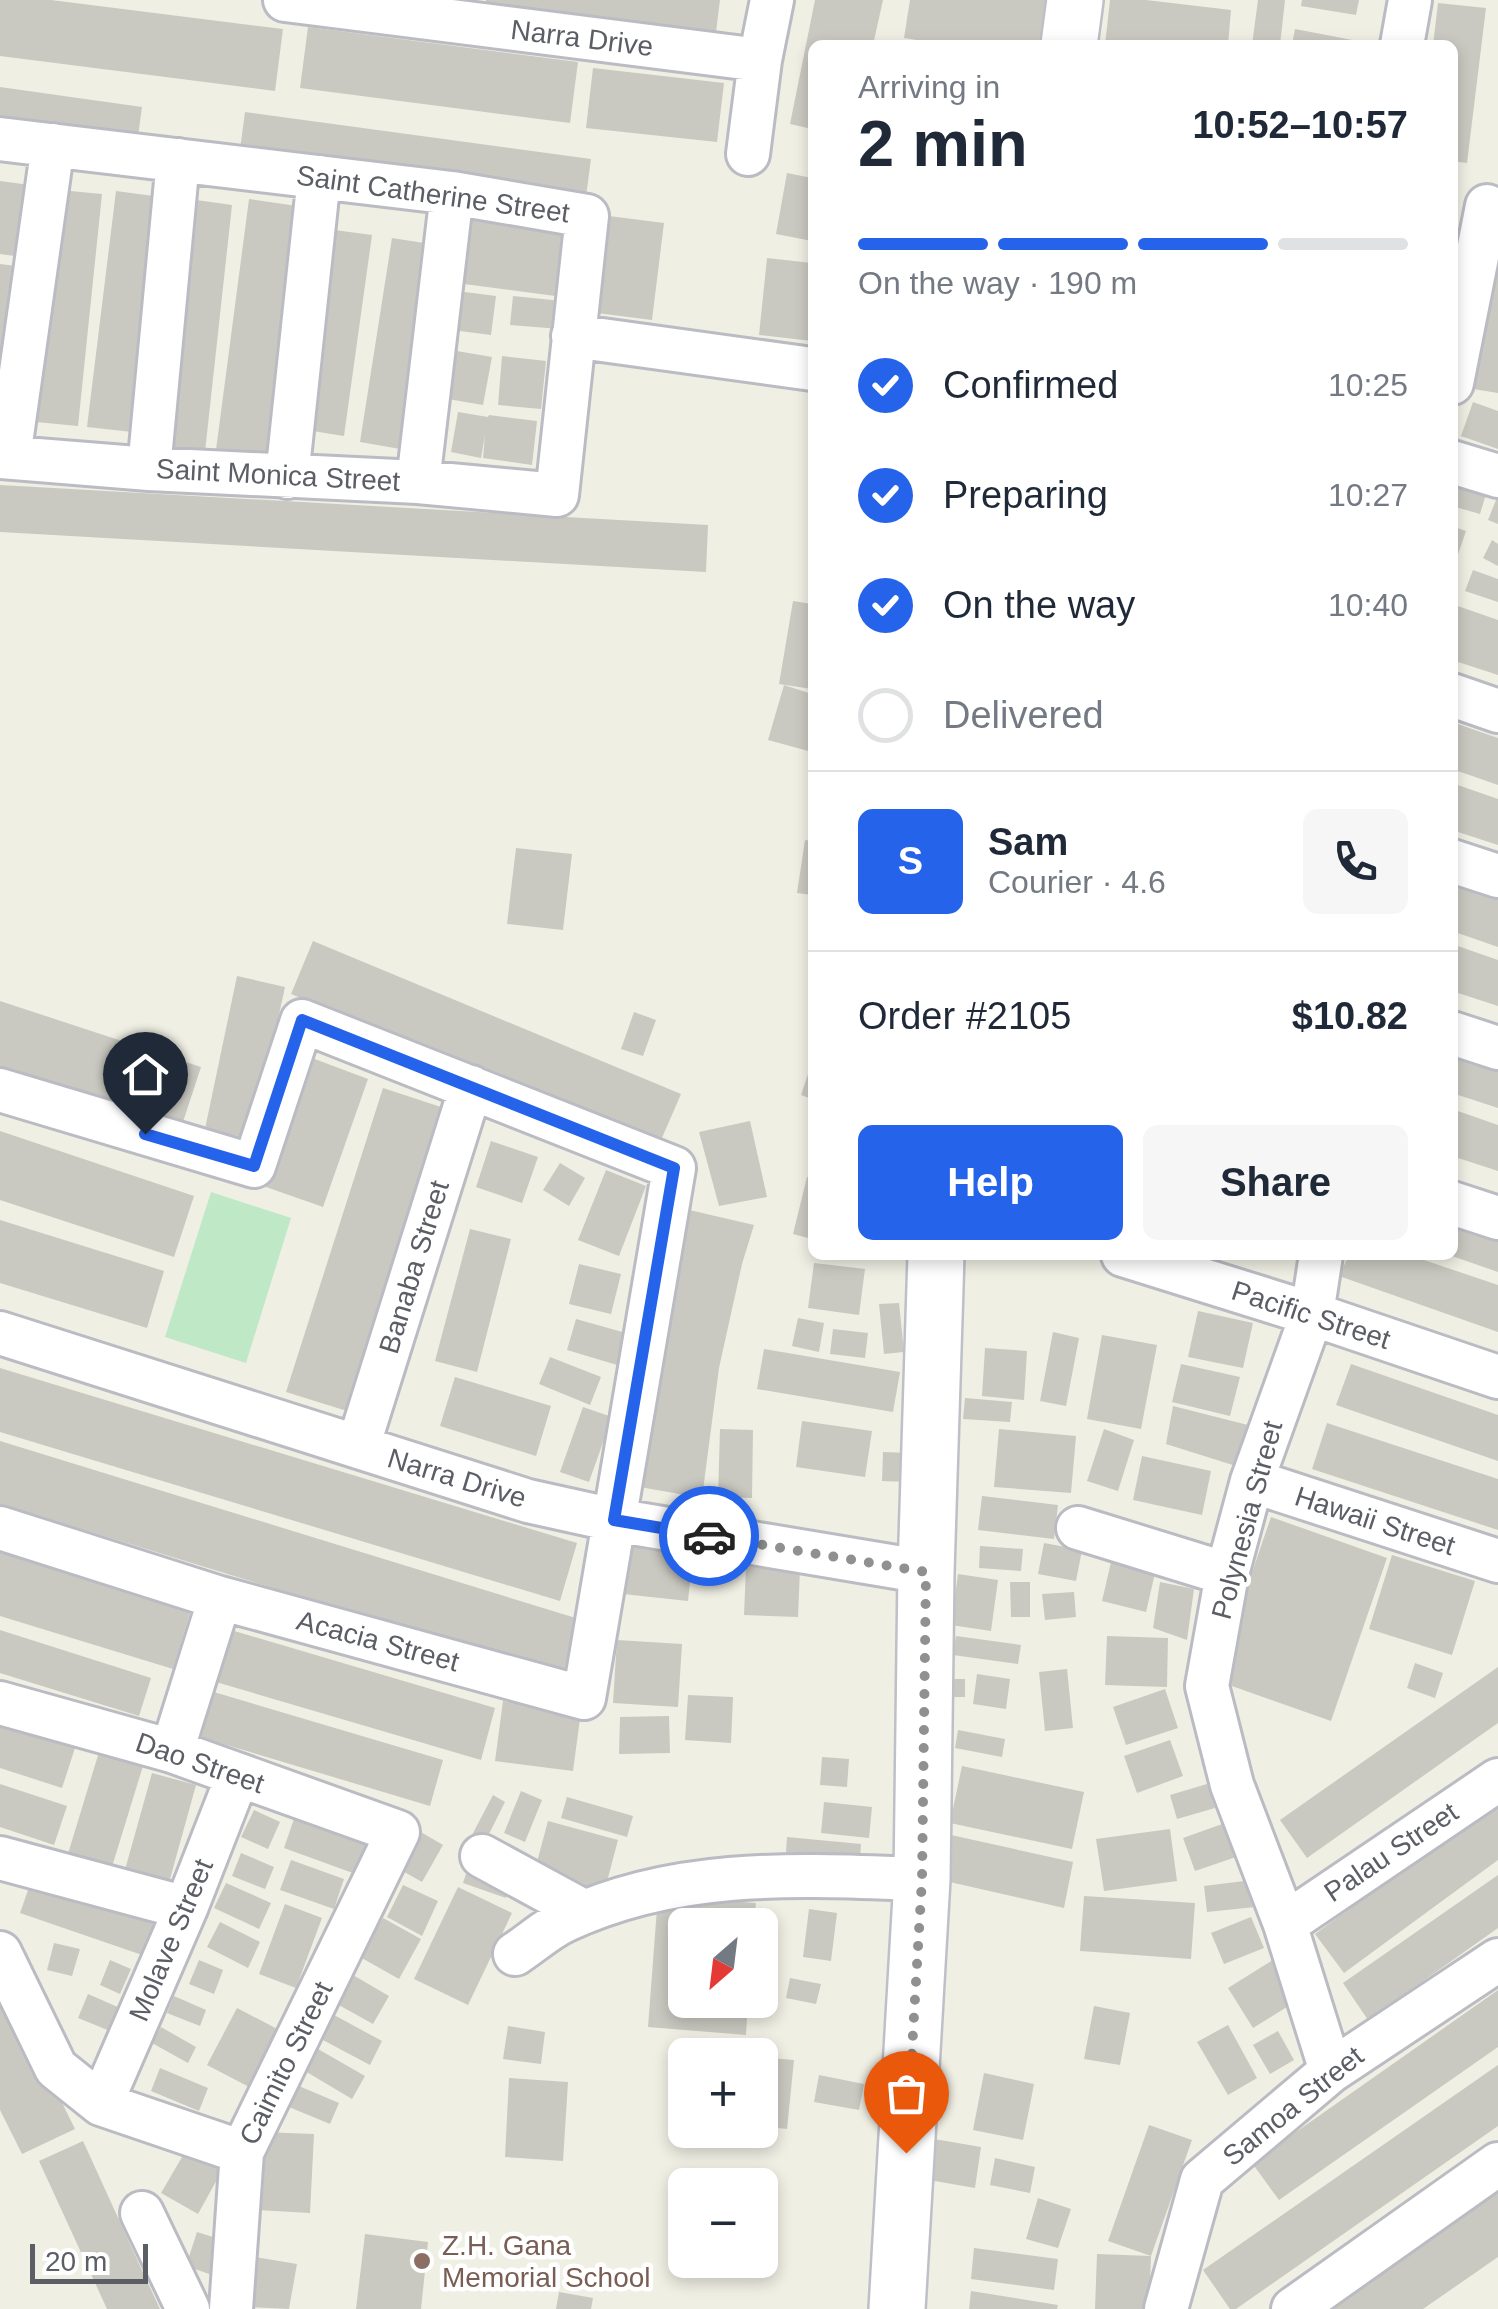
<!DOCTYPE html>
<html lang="en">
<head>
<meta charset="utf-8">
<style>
	:root { --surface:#fff; --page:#f6f6f7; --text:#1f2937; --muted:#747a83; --line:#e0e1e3; --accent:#2563eb }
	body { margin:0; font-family:Helvetica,sans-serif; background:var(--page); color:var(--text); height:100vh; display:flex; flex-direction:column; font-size:38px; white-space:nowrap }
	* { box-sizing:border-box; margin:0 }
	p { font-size:32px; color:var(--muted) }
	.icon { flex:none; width:55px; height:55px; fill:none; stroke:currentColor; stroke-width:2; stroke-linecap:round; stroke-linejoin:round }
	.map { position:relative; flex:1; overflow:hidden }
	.sheet { position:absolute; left:808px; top:40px; width:650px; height:1220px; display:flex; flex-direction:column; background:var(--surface); border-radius:15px; box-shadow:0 5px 15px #0003 }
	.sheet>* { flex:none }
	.needle { width:65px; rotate:208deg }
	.tools { position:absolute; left:668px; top:1908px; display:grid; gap:20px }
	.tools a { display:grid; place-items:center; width:110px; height:110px; border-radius:15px; background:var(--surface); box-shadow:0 5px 15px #0003; font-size:50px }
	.scale { position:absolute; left:30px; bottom:25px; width:118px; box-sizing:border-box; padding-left:10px; border:5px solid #5c5e65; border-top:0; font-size:28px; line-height:35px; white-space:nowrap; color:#5c5e65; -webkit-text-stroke:8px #fff; paint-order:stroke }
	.pin { position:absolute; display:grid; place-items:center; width:85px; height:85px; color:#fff; margin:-102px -42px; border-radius:50% 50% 50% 0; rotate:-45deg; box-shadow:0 0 10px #0007 }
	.pin .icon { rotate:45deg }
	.courier { position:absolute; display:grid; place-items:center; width:100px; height:100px; margin:-50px; border:8px solid #2563eb; border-radius:50%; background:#fff; color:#222; box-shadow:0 2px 12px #0007 }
	.summary em { font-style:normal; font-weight:800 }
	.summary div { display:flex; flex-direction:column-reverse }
	.summary { display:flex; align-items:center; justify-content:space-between; height:170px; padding:0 50px }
	h1 { font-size:65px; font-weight:800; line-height:75px }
	.bar { display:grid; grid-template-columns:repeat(4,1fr); gap:15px 10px; align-content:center; height:120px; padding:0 50px }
	.bar i { height:12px; border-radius:8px; background:var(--line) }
	.bar .selected { background:var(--accent) }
	.bar p { grid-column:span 4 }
	.line { display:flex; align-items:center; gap:25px; padding:0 50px; border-top:2px solid var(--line) }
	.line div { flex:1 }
	.round { display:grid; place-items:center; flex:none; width:105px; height:105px; border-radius:15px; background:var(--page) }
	ol { padding:0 50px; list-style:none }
	li { display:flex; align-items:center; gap:30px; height:110px }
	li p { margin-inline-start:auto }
	li .icon { padding:10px; border-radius:50%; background:var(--accent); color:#fff; stroke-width:4 }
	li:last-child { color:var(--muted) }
	li i { width:55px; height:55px; border:5px solid var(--line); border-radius:50% }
	.action { display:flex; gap:20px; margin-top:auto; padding:20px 50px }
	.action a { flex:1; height:115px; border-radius:15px; background:var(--accent); color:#fff; font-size:40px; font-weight:800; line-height:115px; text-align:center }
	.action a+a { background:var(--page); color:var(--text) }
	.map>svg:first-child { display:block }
	.green { fill:#bfe8c6 }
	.building { fill:#cac9c1 }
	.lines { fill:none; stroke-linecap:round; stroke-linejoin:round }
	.street-casing { stroke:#bbbcc3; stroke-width:48 }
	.secondary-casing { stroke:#bec0c8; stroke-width:60 }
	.street { stroke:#fff; stroke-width:42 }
	.secondary { stroke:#fff; stroke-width:55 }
	.done { stroke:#8f9191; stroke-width:10; stroke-dasharray:0 18 }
	.route { stroke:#2563eb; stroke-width:12 }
	.education-dot { fill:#8d6e63; stroke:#fff; stroke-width:4 }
	.labels { text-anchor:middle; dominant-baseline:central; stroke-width:9; stroke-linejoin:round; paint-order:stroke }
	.street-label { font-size:28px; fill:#5c5e65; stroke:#fff }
	.education-label { font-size:28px; fill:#785e54; stroke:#fff; text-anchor:start }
</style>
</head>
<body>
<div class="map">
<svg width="1498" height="2309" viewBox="0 0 1498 2309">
	<rect width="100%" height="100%" fill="#efefe4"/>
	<path class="green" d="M211,1192L291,1218L246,1363L165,1337Z"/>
	<path class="building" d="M0,0H51L283,29L275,91L0,56Z
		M486,0H720L716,32L486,2Z
		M815,0H883L873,45H812V129L790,124Z
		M910,0H1051L1043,45H948L904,38Z
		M1110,0H1146L1231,10L1228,45H1105Z
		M1258,0H1285L1280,45H1252Z
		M1302,0H1359L1356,15L1301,6Z
		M1438,3L1486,8L1467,163L1452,161V45H1433Z
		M308,27L578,62L570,123L300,88Z
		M1295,29L1368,43L1367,45H1292Z
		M593,68L724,83L717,142L586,128Z
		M0,87L142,107L137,144L0,125Z
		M245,112L591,159L585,204L239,157Z
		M787,173L812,178V241L776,234Z
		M0,181L30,185L22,257L0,254Z
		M60,190L102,194L78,426L36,422Z
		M116,191L161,197L132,432L87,427Z
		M189,199L232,205L205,452L161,447Z
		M249,199L304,207L271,458L216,450Z
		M601,215L664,223L652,320L589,312Z
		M472,219L571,232L563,297L464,284Z
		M327,229L372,235L344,436L300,429Z
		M392,238L437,245L406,450L360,442Z
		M1498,255V393L1467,388Z
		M767,258L812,263V341L759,335Z
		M0,264L24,267L0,426Z
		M457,291L496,296L491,335L452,330Z
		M513,296L562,301L560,329L510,325Z
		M451,350L492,357L483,405L442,398Z
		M502,356L546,361L541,409L498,405Z
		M1473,402L1498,411V449L1461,436Z
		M458,412L488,417L489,415L537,421L532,465L483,458L485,435L481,458L451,452Z
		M1452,470L1490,481L1480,514L1452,506Z
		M0,485L708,525L706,572L0,532Z
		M1498,495V524L1488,520Z
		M1452,526L1466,531L1453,569L1452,568Z
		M1492,540L1498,544V566L1483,558Z
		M1473,570L1498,579V602L1465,591Z
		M793,601L812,604V689L779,684Z
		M1452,604L1498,620V675L1452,660Z
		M784,685L812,694V752L768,740Z
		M1452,722L1498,738V785L1452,769Z
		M1452,783L1498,799V845L1452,830Z
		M805,840L812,841V895L797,893Z
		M516,848L572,854L563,930L507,924Z
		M1452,884L1498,900V947L1452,931Z
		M313,941L681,1094L658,1147L291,994Z
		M1452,944L1498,960V1006L1452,991Z
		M237,976L285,987L252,1139L205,1129Z
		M0,1001L201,1067L180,1131L0,1071Z
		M634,1012L656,1020L643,1056L621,1049Z
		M1452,1046L1498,1062V1108L1452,1093Z
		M312,1058L368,1079L323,1207L266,1187Z
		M812,1062V1099L801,1095Z
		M383,1088L444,1108L347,1411L286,1392Z
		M1452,1109L1498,1125V1171L1452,1156Z
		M750,1121L767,1197L719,1206L699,1132Z
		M0,1131L194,1196L174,1257L0,1200Z
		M491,1141L538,1157L522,1203L476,1187Z
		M560,1163L585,1178L569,1206L543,1190Z
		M606,1170L646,1186L619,1256L578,1240Z
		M807,1177L812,1178V1239L793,1234Z
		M685,1209L754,1225L742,1264L719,1368L702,1498L634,1486Z
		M1452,1210L1498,1226V1272L1452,1256Z
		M0,1220L164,1271L147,1328L0,1283Z
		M470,1229L511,1239L477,1372L435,1361Z
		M1349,1255H1409L1498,1285V1332L1339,1276Z
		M814,1263L865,1269L859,1315L808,1308Z
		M579,1264L621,1274L611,1314L569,1304Z
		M899,1303L904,1352L884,1354L879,1304Z
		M1198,1311L1253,1323L1243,1368L1188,1357Z
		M798,1318L824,1323L819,1352L792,1346Z
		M576,1319L626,1333L617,1365L567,1350Z
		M833,1329L868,1333L865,1358L830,1354Z
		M1053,1332L1079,1338L1066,1406L1040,1401Z
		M1102,1335L1157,1345L1141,1429L1087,1419Z
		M985,1348L1027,1351L1024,1400L982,1396Z
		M764,1349L900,1372L893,1412L757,1389Z
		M550,1357L601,1377L590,1405L539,1384Z
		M1181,1364L1240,1377L1230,1416L1172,1402Z
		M1351,1364L1498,1415V1461L1336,1405Z
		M0,1368L577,1543L560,1601L0,1432Z
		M455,1377L551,1406L536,1456L440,1426Z
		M965,1398L1012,1402L1010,1422L963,1419Z
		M1173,1406L1248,1425L1236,1466L1166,1444Z
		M583,1407L612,1417L589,1482L560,1472Z
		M802,1421L872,1431L865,1477L796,1467Z
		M1327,1423L1498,1479V1530L1312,1469Z
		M720,1429L753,1430L752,1498L718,1497Z
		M999,1429L1076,1436L1071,1493L994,1487Z
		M1104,1429L1134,1440L1118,1491L1087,1481Z
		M0,1441L579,1619L562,1677L0,1504Z
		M883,1452L909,1453L908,1482L882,1481Z
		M1142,1456L1211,1471L1202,1515L1133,1500Z
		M982,1496L1058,1505L1054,1539L978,1530Z
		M1271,1517L1387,1558L1331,1721L1215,1680Z
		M629,1536L694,1543L688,1601L623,1594Z
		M1044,1543L1082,1550L1076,1581L1038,1574Z
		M980,1546L1023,1549L1021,1571L979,1568Z
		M0,1548L192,1606L173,1669L0,1616Z
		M1392,1555L1475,1581L1452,1655L1369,1629Z
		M1112,1558L1156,1569L1146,1612L1102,1601Z
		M746,1567L800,1569L798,1617L744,1615Z
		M958,1574L998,1580L991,1631L951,1625Z
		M1010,1582H1030V1617H1011Z
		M1160,1582L1194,1589L1187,1640L1153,1628Z
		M1074,1592L1076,1617L1045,1620L1042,1594Z
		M0,1630L151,1678L139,1716L0,1673Z
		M231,1630L495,1708L481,1760L216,1682Z
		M956,1636L1021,1645L1018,1664L953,1655Z
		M1107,1636L1168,1638L1167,1687L1105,1685Z
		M617,1640L682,1644L678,1707L613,1703Z
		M1415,1663L1443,1673L1435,1698L1407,1688Z
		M1498,1667V1723L1307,1858L1280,1820Z
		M1067,1669L1073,1728L1045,1731L1039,1672Z
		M977,1674L1010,1679L1006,1709L973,1704Z
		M946,1679H965V1697H946Z
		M1165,1689L1178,1728L1126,1745L1113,1707Z
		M207,1690L443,1760L430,1806L193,1735Z
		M688,1695L733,1697L731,1743L685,1740Z
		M503,1701L581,1711L573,1771L495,1761Z
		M669,1716L670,1753L619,1754L620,1717Z
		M0,1723L75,1748L62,1788L0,1768Z
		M958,1730L1005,1739L1002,1757L955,1748Z
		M1170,1740L1183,1776L1137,1793L1124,1756Z
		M99,1752L143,1766L111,1870L67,1857Z
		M822,1757L849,1759L847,1787L820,1785Z
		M962,1766L1084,1792L1072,1849L950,1823Z
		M152,1773L196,1785L167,1890L123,1877Z
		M0,1784L67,1806L54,1845L0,1827Z
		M1207,1784L1215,1808L1177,1819L1170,1795Z
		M521,1791L542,1800L525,1842L504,1833Z
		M493,1795L505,1802L485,1842L472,1835Z
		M567,1797L633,1816L627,1837L561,1818Z
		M1498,1800V1860L1344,1973L1315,1934Z
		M824,1802L872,1807L869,1838L821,1833Z
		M254,1810L280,1822L268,1849L241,1837Z
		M297,1810L376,1837L361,1876L284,1848Z
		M548,1821L618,1840L604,1893L534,1873Z
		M1225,1823L1236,1857L1195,1871L1183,1838Z
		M407,1824L443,1845L422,1882L385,1861Z
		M1170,1829L1177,1881L1104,1891L1096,1839Z
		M951,1835L1073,1862L1064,1908L941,1880Z
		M787,1837L861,1844L859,1875L785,1868Z
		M241,1853L274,1867L265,1889L232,1876Z
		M291,1860L344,1879L334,1909L280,1890Z
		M469,1865L512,1881L506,1898L463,1883Z
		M34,1873L159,1916L145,1956L20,1913Z
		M1498,1875V1928L1368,2020L1343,1983Z
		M1252,1880L1255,1907L1207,1912L1204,1886Z
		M226,1883L271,1903L259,1929L214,1908Z
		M403,1885L438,1901L422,1936L387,1917Z
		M458,1887L512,1913L468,2005L414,1979Z
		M658,1895L756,1903L754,1925H685V2000H748L746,2035L648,2027Z
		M1084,1896L1195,1903L1191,1959L1080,1951Z
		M285,1904L322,1918L296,1988L259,1974Z
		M809,1909L837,1913L831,1961L803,1957Z
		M1251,1917L1264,1948L1224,1964L1211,1933Z
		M383,1918L421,1939L399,1979L360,1957Z
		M220,1922L260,1942L248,1968L207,1947Z
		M54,1943L80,1949L72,1976L47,1970Z
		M110,1960L131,1969L120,1994L100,1985Z
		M199,1960L223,1970L214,1994L189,1984Z
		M1273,1960L1298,2000L1253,2028L1228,1988Z
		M353,1975L389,1996L373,2024L337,2004Z
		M0,1977L75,2129L22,2154L0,2110Z
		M790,1978L821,1984L816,2004L786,1998Z
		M1498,1990V2047L1279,2200L1252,2163Z
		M88,1994L120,2008L110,2031L78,2018Z
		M174,1996L206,2010L200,2026L167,2013Z
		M1094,2006L1130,2013L1120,2065L1084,2059Z
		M237,2008L283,2032L253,2089L207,2065Z
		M334,2015L382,2041L370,2065L321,2039Z
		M1228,2025L1257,2078L1228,2095L1197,2042Z
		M508,2026L545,2032L541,2064L503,2059Z
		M161,2027L196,2047L188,2063L152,2043Z
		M1278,2031L1294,2060L1270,2074L1253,2045Z
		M318,2049L365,2076L352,2099L305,2071Z
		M760,2057L794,2060L787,2129L760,2126Z
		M1498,2065V2126L1236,2309H1230L1203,2270Z
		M160,2068L208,2088L199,2111L151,2091Z
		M984,2073L1034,2084L1023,2140L973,2130Z
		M819,2075L864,2084L859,2110L814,2102Z
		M509,2078L568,2082L563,2161L505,2157Z
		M299,2086L339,2103L330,2124L289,2107Z
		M1149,2125L1192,2140L1151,2256L1108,2241Z
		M261,2132L314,2134L310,2213L257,2210Z
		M934,2139L981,2147L975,2188L929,2180Z
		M83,2141L141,2268L160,2309H107L39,2161Z
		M189,2145L225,2165L198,2214L161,2193Z
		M995,2158L1035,2167L1030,2193L990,2185Z
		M1498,2189V2257L1423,2309H1327Z
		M1038,2198L1071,2209L1058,2248L1026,2239Z
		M197,2232L232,2243L221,2278L186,2266Z
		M365,2234L428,2242L421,2309H356Z
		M974,2248L1058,2259L1054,2290L971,2279Z
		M1097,2254L1151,2256L1149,2309H1095Z
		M255,2257L297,2264L289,2309L246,2307Z
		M971,2291L1058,2305L1057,2309H969Z
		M559,2292L593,2298L591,2309H556Z"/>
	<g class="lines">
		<defs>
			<path id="street" d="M285,0L760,60
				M1402,45L1410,0
				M0,139L452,193L587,216L557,495L418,482L149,469L0,457
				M748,154L760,60L772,0
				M573,336L812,369
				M1452,383L1487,206
				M9,457L53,145
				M1452,462L1498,476
				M149,469L178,160
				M287,477L319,177
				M418,482L452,193
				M1452,695L1498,711
				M1452,861L1498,876
				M1452,1033L1498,1048
				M0,1090L254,1166L302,1021L674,1168L584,1698L220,1598L0,1528
				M1452,1203L1498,1218
				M1123,1255L1312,1314L1498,1377
				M1321,1255L1312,1314L1252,1481L1227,1574L1207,1686L1232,1785L1285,1924L1331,2071
				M0,1333L528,1501L614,1520L926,1572
				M358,1447L471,1087
				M1252,1481L1498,1561
				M1078,1528L1227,1574
				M0,1703L172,1751L398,1832L242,2152L231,2309
				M172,1751L220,1598
				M482,1856L585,1912
				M0,1858L186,1908
				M1285,1924L1498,1780
				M0,1953L56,2068L101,2104L242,2152
				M515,1954C532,1943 548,1928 566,1920C680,1867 800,1875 922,1879
				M101,2104L186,1908L238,1775
				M142,2213L188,2309
				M1166,2309L1202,2180L1331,2071L1498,1960
				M1293,2309L1498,2164"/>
			<path id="secondary" d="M1069,45L1075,0
				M897,2309L922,1879L926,1572L936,1255"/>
		</defs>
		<use href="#street" class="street-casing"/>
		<use href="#secondary" class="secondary-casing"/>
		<use href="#street" class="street"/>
		<use href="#secondary" class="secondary"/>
	</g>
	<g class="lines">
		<path class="done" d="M709,1536L926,1572L922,1879L906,2153"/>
		<path class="route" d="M145,1134L254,1166L302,1020L674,1168L614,1520L709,1536"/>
	</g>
	<circle class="education-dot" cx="422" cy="2261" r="10"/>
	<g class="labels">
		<g class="street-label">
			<text transform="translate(582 38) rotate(7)">Narra Drive</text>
			<text transform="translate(433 194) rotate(8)">Saint Catherine Street</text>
			<text transform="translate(278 475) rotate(3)">Saint Monica Street</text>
			<text transform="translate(414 1267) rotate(-73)">Banaba Street</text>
			<text transform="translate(1311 1315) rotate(18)">Pacific Street</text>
			<text transform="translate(457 1478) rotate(17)">Narra Drive</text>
			<text transform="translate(1247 1520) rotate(-75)">Polynesia Street</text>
			<text transform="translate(1375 1521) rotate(18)">Hawaii Street</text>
			<text transform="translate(378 1641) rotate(15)">Acacia Street</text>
			<text transform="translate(200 1763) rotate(19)">Dao Street</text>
			<text transform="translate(1391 1852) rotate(-34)">Palau Street</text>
			<text transform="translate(171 1940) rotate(-67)">Molave Street</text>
			<text transform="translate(286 2063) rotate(-64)">Caimito Street</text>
			<text transform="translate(1293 2106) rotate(-39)">Samoa Street</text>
		</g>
		<g class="education-label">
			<text x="442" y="2245">Z.H. Gana<tspan x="442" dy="32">Memorial School</tspan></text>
		</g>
	</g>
</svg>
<div class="tools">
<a><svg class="needle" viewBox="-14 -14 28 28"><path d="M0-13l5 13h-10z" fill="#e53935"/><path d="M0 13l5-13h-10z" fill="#747a83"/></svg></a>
<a>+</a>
<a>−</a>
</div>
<div class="scale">20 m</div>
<div class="pin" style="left:906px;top:2153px;background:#ea580c"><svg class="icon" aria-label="bag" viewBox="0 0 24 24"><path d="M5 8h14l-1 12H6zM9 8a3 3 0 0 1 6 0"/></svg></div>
<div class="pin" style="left:145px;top:1134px;background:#1f2937"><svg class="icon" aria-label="home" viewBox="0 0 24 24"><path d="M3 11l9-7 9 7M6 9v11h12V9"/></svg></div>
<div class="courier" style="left:709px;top:1536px"><svg class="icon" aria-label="car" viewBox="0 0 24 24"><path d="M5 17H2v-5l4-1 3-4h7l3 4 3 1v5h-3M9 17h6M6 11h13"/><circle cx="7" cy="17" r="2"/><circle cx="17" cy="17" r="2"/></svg></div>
<section class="sheet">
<div class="summary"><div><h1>2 min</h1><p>Arriving in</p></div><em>10:52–10:57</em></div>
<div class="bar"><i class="selected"></i><i class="selected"></i><i class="selected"></i><i></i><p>On the way · 190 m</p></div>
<ol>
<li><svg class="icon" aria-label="check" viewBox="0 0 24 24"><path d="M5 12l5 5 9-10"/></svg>Confirmed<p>10:25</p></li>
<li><svg class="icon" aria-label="check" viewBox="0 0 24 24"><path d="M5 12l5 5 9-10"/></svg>Preparing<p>10:27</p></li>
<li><svg class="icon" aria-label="check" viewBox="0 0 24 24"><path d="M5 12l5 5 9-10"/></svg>On the way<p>10:40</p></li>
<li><i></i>Delivered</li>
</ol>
<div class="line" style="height:180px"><b class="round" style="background:var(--accent);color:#fff">S</b><div><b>Sam</b><p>Courier · 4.6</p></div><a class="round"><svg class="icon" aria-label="phone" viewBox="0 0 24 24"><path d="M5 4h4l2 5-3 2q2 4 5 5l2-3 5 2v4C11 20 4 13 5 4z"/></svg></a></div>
<div class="line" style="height:130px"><div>Order #2105</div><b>$10.82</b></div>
<div class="action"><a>Help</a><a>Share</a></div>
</section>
</div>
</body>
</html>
